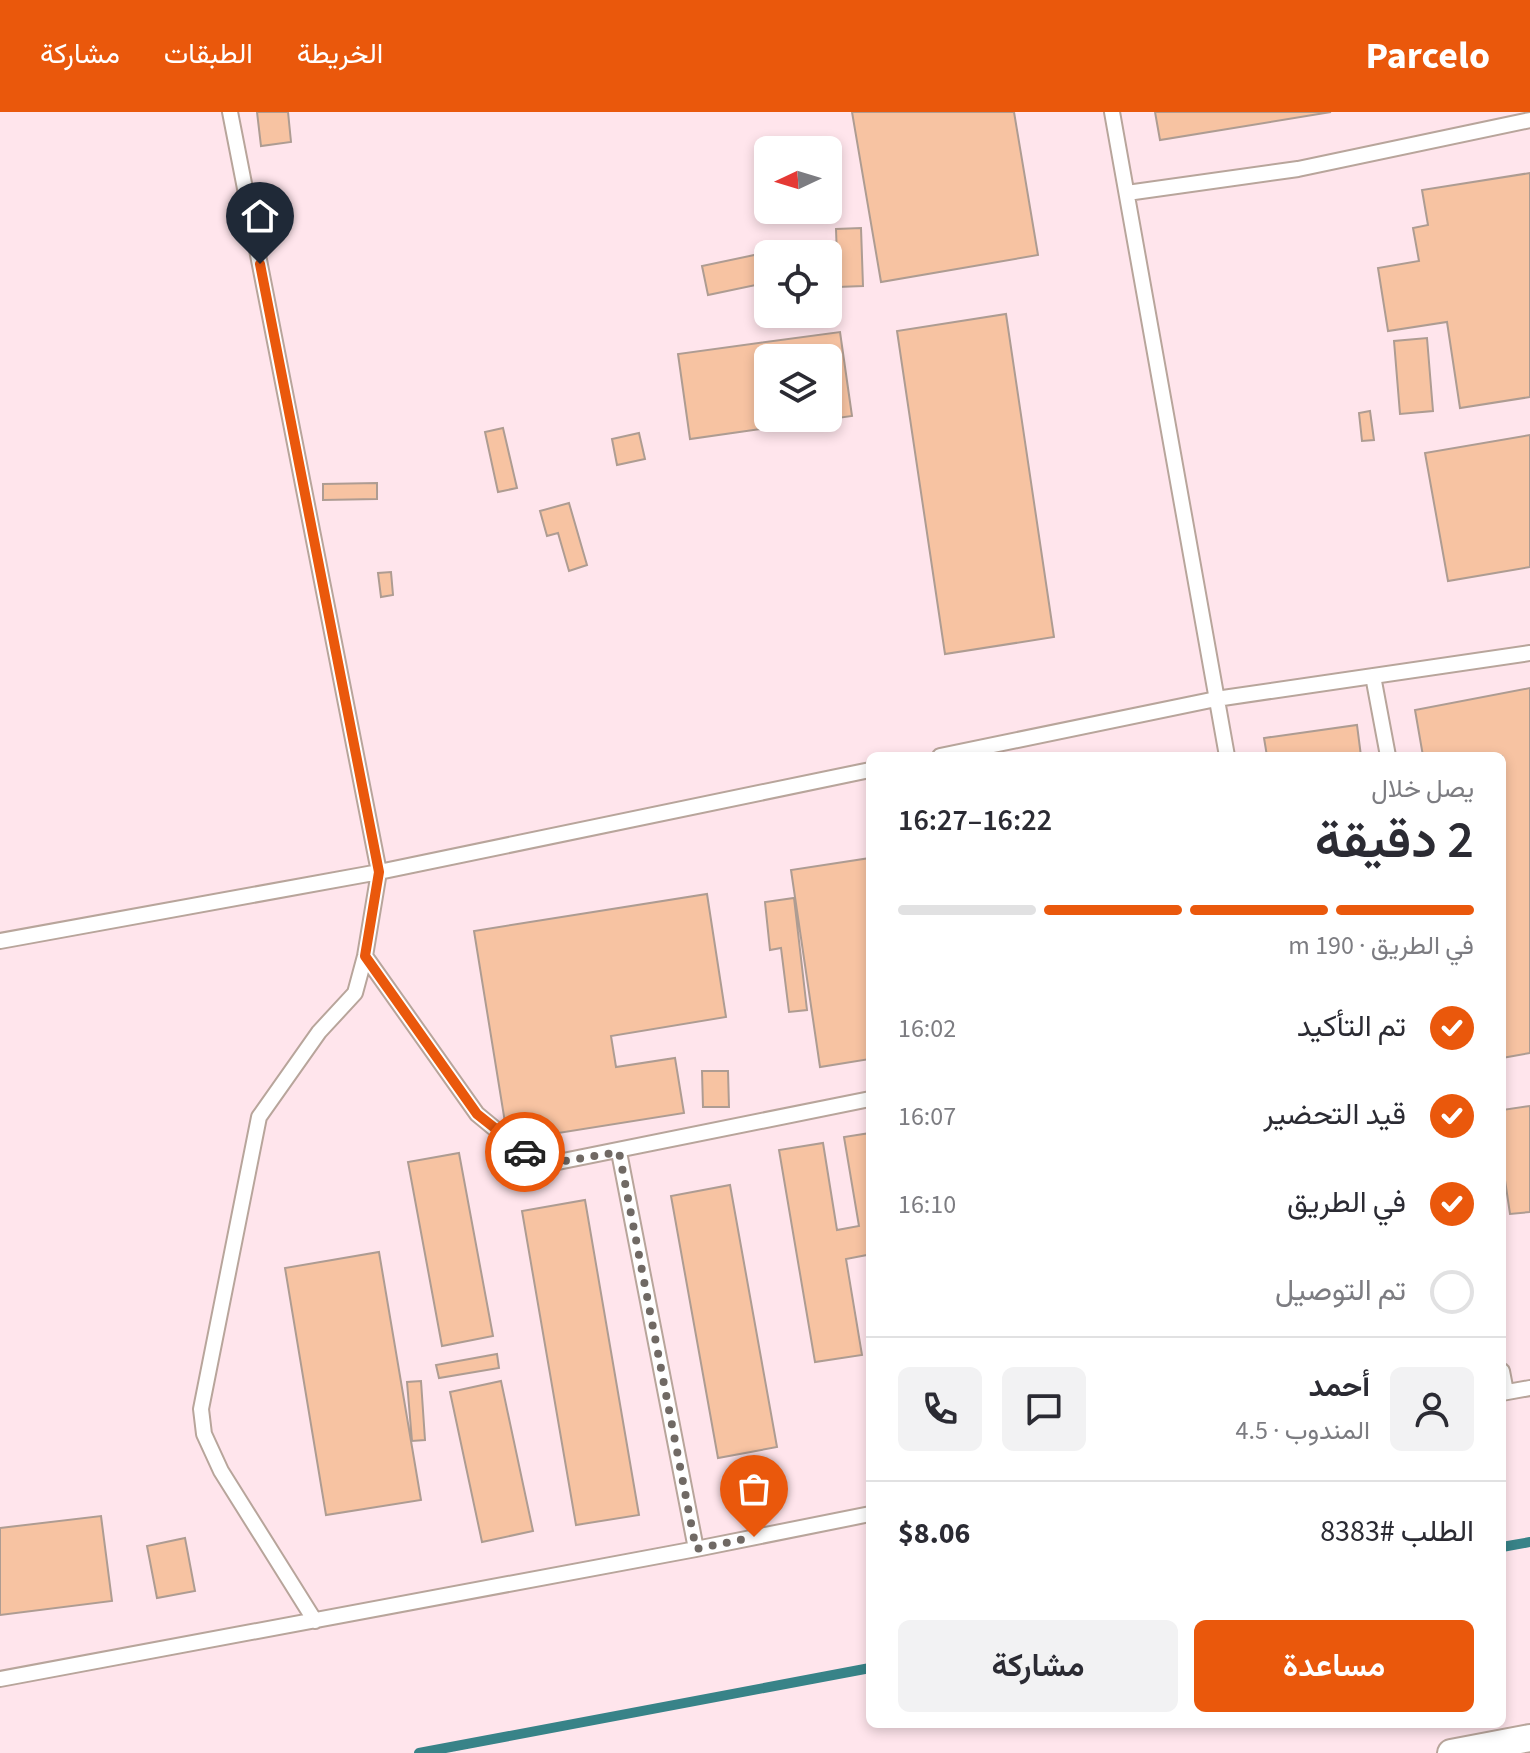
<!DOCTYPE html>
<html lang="ar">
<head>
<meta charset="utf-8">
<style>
	:root { --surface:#fff; --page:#f2f2f3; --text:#2b2b33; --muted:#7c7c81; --line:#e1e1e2; --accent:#ea580c }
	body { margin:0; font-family:"Source Sans 3",Vazirmatn,sans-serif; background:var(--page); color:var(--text); direction:rtl; height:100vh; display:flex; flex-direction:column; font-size:30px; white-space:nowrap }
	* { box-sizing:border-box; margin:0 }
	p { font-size:26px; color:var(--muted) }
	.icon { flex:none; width:44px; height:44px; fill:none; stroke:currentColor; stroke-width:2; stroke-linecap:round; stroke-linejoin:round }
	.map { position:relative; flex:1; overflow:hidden; direction:ltr }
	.drawer { position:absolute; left:866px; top:640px; width:640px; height:976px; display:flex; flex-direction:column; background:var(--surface); border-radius:12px; box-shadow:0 4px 12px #0003; direction:rtl }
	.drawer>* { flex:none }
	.needle { width:52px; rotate:266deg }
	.buttons { position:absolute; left:754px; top:24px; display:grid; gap:16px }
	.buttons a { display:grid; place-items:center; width:88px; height:88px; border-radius:12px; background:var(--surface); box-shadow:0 4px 12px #0003; font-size:40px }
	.pin { position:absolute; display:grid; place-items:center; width:68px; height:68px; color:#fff; margin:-82px -34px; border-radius:50% 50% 50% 0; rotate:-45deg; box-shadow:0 0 8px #0007 }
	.pin .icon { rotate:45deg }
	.courier { position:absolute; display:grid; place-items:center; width:80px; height:80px; margin:-40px; border:6px solid #ea580c; border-radius:50%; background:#fff; color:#222; box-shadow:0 2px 10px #0007 }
	.head em { font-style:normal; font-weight:600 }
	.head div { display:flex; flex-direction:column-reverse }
	.head { display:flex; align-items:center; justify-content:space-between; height:136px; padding:0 32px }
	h1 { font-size:52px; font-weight:600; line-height:60px }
	.bar { display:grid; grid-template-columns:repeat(4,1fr); gap:12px 8px; align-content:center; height:96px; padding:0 32px }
	.bar i { height:10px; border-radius:6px; background:var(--line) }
	.bar .selected { background:var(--accent) }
	.bar p { grid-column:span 4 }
	.line { display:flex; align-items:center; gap:20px; padding:0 32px; border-top:2px solid var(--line) }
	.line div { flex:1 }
	.round { display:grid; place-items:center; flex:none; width:84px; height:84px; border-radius:12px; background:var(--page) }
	ol { padding:0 32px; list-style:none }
	li { display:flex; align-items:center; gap:24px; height:88px }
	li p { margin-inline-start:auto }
	li .icon { padding:8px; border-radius:50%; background:var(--accent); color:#fff; stroke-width:4 }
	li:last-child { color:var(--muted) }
	li i { width:44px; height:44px; border:4px solid var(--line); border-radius:50% }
	.button { display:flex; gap:16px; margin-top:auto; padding:16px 32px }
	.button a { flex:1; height:92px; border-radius:12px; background:var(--accent); color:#fff; font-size:32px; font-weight:600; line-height:92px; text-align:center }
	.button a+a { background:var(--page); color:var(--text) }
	header { display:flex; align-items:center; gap:48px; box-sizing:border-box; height:112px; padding:0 40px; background:var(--accent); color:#fff }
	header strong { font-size:38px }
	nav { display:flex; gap:44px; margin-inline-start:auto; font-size:28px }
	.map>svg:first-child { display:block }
	.industrial { fill:#ffe5ec; fill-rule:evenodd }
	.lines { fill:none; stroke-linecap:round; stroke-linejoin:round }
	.stream { stroke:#388388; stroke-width:10 }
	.building { fill:#f7c3a2; stroke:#ae9c92; stroke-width:2; fill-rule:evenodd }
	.service-casing { stroke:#b8a59b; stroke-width:18 }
	.minor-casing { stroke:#b8a59b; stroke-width:30 }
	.service { stroke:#fff; stroke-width:14 }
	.minor { stroke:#fff; stroke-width:26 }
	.done { stroke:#706964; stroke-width:8; stroke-dasharray:0 14.4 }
	.route { stroke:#ea580c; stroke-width:10 }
</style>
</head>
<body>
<header>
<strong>Parcelo</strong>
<nav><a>الخريطة</a><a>الطبقات</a><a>مشاركة</a></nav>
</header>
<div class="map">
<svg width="1530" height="1641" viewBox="0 0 1530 1641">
	<rect width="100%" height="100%" fill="#fdf5f0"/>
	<path class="industrial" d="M0,0H1530V1641H0ZM768,38H828V98H768ZM768,142H828V202H768ZM768,246H828V306H768ZM870,644H1502V1612H870Z"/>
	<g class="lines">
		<path class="stream" d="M1502,1435L1530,1430
			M419,1641L870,1556"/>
	</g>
	<path class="building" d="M257,0H288L291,30L261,34Z
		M852,0H1014L1038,143L881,170Z
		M1155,0H1331L1160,28Z
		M1530,61V285L1460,296L1447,210L1388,219L1378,156L1419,149L1413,116L1428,113L1422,78Z
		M861,116L863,174L838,175L836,117Z
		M759,142L765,171L708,183L702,154Z
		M1006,202L1054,525L945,542L897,219Z
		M840,220L852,304L690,327L678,242ZM768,246H828V306H768Z
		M1427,226L1433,299L1400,302L1394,229Z
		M1370,299L1374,328L1362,329L1359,301Z
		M503,316L517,376L498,380L485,320Z
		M639,321L645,347L617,353L612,327Z
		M1530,323V455L1448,469L1425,341Z
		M377,371V387L323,388V372Z
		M569,391L587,453L569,459L558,421L547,424L540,399Z
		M391,460L393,483L381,485L378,461Z
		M1530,576V941L1502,946V644H1423L1415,598Z
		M1357,613L1361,644H1267L1264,626Z
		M870,746V947L820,955L791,758Z
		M707,782L726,905L611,924L616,955L675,946L684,1001L508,1029L474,819Z
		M794,786L807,898L789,900L781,836L770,838L765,790Z
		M702,959H728L729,995H703Z
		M1530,994V1100L1510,1102L1502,1048V998Z
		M870,1021V1164L867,1143L846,1147L862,1243L815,1250L779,1038L823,1031L837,1118L859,1114L844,1025Z
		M459,1041L493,1224L442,1234L408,1050Z
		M730,1073L777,1335L718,1346L671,1084Z
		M585,1088L639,1403L576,1413L522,1099Z
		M379,1140L421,1388L326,1403L285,1156Z
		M497,1242L499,1256L439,1266L436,1253Z
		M421,1269L425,1328L412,1329L407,1270Z
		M501,1269L533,1419L482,1430L450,1280Z
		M101,1404L112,1489L0,1503V1416Z
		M185,1426L195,1479L157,1486L147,1434Z"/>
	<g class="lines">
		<defs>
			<path id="service" d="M230,0L379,760L365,844L355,881L319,920L259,1005L201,1297L204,1322L221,1359L315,1509
				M1112,0L1227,644
				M1127,81L1298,57L1530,8
				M1373,564L1388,644
				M940,644L1216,587L1530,541
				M0,829L379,760L870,658
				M365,844L477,1002L522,1039L553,1051L870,987
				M619,1040L696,1437
				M1502,1259L1506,1280
				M1502,1281L1530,1276
				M0,1567L696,1437L870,1402"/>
			<path id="minor" d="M1451,1641L1530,1626"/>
		</defs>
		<use href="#service" class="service-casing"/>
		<use href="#minor" class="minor-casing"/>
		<use href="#service" class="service"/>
		<use href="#minor" class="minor"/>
	</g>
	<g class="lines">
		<path class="done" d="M525,1040L553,1051L619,1040L696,1437L754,1425"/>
		<path class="route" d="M260,152L379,760L365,844L477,1002L525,1040"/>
	</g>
</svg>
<div class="buttons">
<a><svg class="needle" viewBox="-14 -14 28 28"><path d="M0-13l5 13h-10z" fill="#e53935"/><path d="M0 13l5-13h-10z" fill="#7c7c81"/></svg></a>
<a><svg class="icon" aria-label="locate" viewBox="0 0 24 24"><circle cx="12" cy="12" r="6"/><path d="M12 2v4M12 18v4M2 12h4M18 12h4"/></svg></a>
<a><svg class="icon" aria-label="layers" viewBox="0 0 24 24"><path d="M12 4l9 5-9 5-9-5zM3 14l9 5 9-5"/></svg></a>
</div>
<div class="pin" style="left:754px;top:1425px;background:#ea580c"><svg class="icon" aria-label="bag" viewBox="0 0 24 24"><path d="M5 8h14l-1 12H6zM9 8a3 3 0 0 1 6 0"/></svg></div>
<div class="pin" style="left:260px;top:152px;background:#1f2937"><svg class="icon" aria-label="home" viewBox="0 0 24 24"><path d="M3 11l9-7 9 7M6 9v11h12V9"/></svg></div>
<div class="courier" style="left:525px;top:1040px"><svg class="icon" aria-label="car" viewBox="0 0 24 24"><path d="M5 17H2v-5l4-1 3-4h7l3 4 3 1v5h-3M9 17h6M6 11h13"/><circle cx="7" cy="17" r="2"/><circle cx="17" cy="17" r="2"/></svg></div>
<section class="drawer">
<div class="head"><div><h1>2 دقيقة</h1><p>يصل خلال</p></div><em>16:22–16:27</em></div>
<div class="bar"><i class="selected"></i><i class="selected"></i><i class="selected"></i><i></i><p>في الطريق · 190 m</p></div>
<ol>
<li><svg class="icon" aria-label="check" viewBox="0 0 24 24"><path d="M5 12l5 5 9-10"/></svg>تم التأكيد<p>16:02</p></li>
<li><svg class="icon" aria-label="check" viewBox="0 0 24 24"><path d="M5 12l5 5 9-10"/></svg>قيد التحضير<p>16:07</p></li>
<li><svg class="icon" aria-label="check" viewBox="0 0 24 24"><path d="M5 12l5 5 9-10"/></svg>في الطريق<p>16:10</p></li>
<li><i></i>تم التوصيل</li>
</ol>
<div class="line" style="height:144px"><a class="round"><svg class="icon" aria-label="person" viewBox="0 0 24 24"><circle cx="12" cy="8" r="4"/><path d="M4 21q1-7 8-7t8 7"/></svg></a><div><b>أحمد</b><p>المندوب · 4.5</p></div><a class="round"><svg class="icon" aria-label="chat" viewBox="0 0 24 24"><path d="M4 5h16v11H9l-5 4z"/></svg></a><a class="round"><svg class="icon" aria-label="phone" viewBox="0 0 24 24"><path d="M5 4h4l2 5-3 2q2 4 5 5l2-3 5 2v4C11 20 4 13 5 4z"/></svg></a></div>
<div class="line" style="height:104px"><div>الطلب #8383</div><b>$8.06</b></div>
<div class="button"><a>مساعدة</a><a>مشاركة</a></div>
</section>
</div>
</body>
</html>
